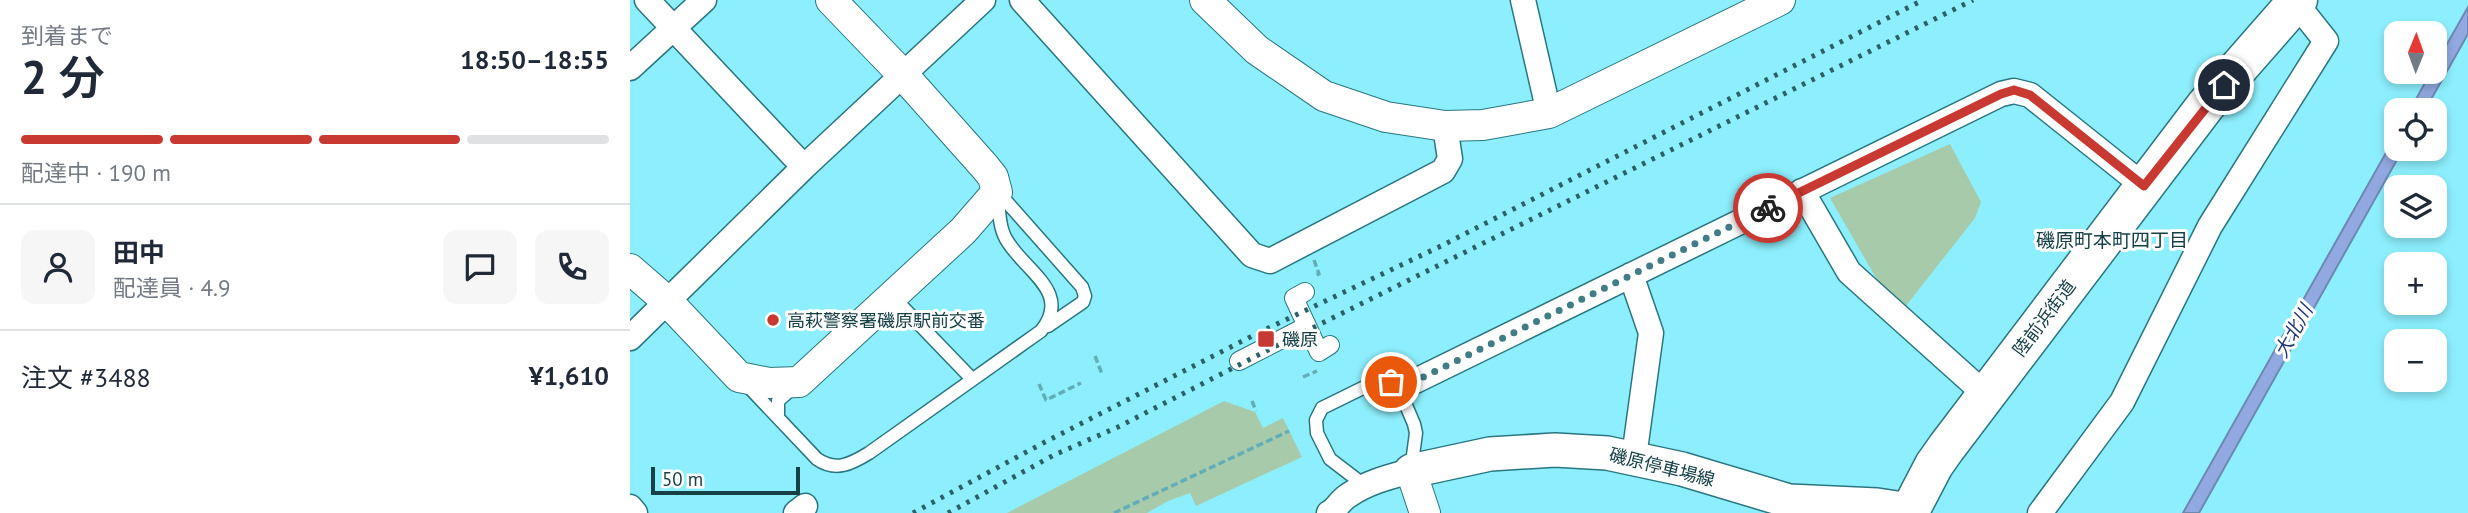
<!DOCTYPE html>
<html lang="ja">
<head>
<meta charset="utf-8">
<style>
	:root { --surface:#fff; --page:#f6f6f7; --text:#1f2937; --muted:#747a83; --line:#e0e1e3; --accent:#c73931 }
	body { margin:0; font-family:"PT Sans","Noto Sans JP",sans-serif; background:var(--page); color:var(--text); height:100vh; display:flex; flex-direction:column; font-size:26px; white-space:nowrap }
	* { box-sizing:border-box; margin:0 }
	p { font-size:23px; color:var(--muted) }
	.icon { flex:none; width:38px; height:38px; fill:none; stroke:currentColor; stroke-width:2; stroke-linecap:round; stroke-linejoin:round }
	.map { position:relative; flex:1; overflow:hidden }
	.drawer { display:flex; flex-direction:column; background:var(--surface); width:630px }
	.drawer>* { flex:none }
	.needle { width:46px; rotate:1deg }
	.controls { position:absolute; left:1754px; top:21px; display:grid; gap:14px }
	.controls a { display:grid; place-items:center; width:63px; height:63px; border-radius:14px; background:var(--surface); box-shadow:0 4px 10px #0003; font-size:35px }
	.scale { position:absolute; left:21px; bottom:18px; width:149px; box-sizing:border-box; padding-left:7px; border:4px solid #164046; border-top:0; font-size:19px; line-height:24px; white-space:nowrap; color:#164046; -webkit-text-stroke:5px #fefefe; paint-order:stroke }
	.pin { position:absolute; display:grid; place-items:center; width:60px; height:60px; color:#fff; margin:-30px; border:4px solid #fff; border-radius:50%; box-shadow:0 2px 7px #0007 }
	.courier { position:absolute; display:grid; place-items:center; width:70px; height:70px; margin:-35px; border:5px solid #c73931; border-radius:50%; background:#fff; color:#222; box-shadow:0 2px 9px #0007 }
	.summary em { font-style:normal; font-weight:600 }
	.summary div { display:flex; flex-direction:column-reverse }
	.summary { display:flex; align-items:center; justify-content:space-between; height:119px; padding:0 21px }
	h1 { font-size:46px; font-weight:600; line-height:52px }
	.bar { display:grid; grid-template-columns:repeat(4,1fr); gap:10px 7px; align-content:center; height:84px; padding:0 21px }
	.bar i { height:9px; border-radius:5px; background:var(--line) }
	.bar .current { background:var(--accent) }
	.bar p { grid-column:span 4 }
	.line { display:flex; align-items:center; gap:18px; padding:0 21px; border-top:2px solid var(--line) }
	.line div { flex:1 }
	.round { display:grid; place-items:center; flex:none; width:74px; height:74px; border-radius:14px; background:var(--page) }
	main { display:flex; flex:1; min-height:0 }
	.map>svg:first-child { display:block }
	.green { fill:#a6caaa }
	.water { fill:#92a8e0; stroke:#6d89b2; stroke-width:2 }
	.lines { fill:none; stroke-linecap:round; stroke-linejoin:round }
	.service-casing { stroke:#297680; stroke-width:15 }
	.pedestrian-casing { stroke:#297680; stroke-width:20 }
	.minor-casing { stroke:#297680; stroke-width:27 }
	.tertiary-casing { stroke:#297680; stroke-width:32 }
	.secondary-casing { stroke:#297680; stroke-width:36 }
	.trunk-casing { stroke:#297680; stroke-width:41 }
	.path { stroke:#61aeb9; stroke-width:3.5; stroke-dasharray:7 3.5; stroke-linecap:butt }
	.service { stroke:#fff; stroke-width:12 }
	.pedestrian { stroke:#fff; stroke-width:18 }
	.minor { stroke:#fff; stroke-width:24 }
	.tertiary { stroke:#fff; stroke-width:30 }
	.secondary { stroke:#fff; stroke-width:33 }
	.trunk { stroke:#fff; stroke-width:38 }
	.rail { stroke:#2c6068; stroke-width:5; stroke-dasharray:3.5 7; stroke-linecap:butt }
	.done { stroke:#407d86; stroke-width:7; stroke-dasharray:0 12.6 }
	.route { stroke:#c73931; stroke-width:9 }
	.poi-dot { fill:#c73931; stroke:#fefefe; stroke-width:2.5 }
	.labels { text-anchor:middle; dominant-baseline:central; stroke-width:6; stroke-linejoin:round; paint-order:stroke }
	.street-label { font-size:18px; fill:#164046; stroke:#fefefe }
	.poi-label { font-size:18px; fill:#164046; stroke:#fefefe; text-anchor:start }
	.neighbourhood-label { font-size:19px; fill:#164046; stroke:#fefefe }
	.water-label { font-size:19px; font-style:italic; fill:#223576; stroke:#fefefe }
</style>
</head>
<body>
<main>
<section class="drawer">
<div class="summary"><div><h1>2 分</h1><p>到着まで</p></div><em>18:50–18:55</em></div>
<div class="bar"><i class="current"></i><i class="current"></i><i class="current"></i><i></i><p>配達中 · 190 m</p></div>
<div class="line" style="height:126px"><a class="round"><svg class="icon" aria-label="person" viewBox="0 0 24 24"><circle cx="12" cy="8" r="4"/><path d="M4 21q1-7 8-7t8 7"/></svg></a><div><b>田中</b><p>配達員 · 4.9</p></div><a class="round"><svg class="icon" aria-label="chat" viewBox="0 0 24 24"><path d="M4 5h16v11H9l-5 4z"/></svg></a><a class="round"><svg class="icon" aria-label="phone" viewBox="0 0 24 24"><path d="M5 4h4l2 5-3 2q2 4 5 5l2-3 5 2v4C11 20 4 13 5 4z"/></svg></a></div>
<div class="line" style="height:91px"><div>注文 #3488</div><b>¥1,610</b></div>
</section>
<div class="map">
<svg width="1838" height="513" viewBox="0 0 1838 513">
	<rect width="100%" height="100%" fill="#8deffd"/>
	<path class="green" d="M1320,144L1351,202L1345,218L1268,316L1200,198Z
		M594,401L625,412L633,428L653,418L672,457L566,506L560,493L538,501L517,513H377Z"/>
	<path class="water" d="M1838,7V34L1795,110H1780L1801,72H1804V67Z
		M1766,135V149H1773L1569,513H1553Z"/>
	<g class="lines">
		<defs>
			<path id="service" d="M368,192L452,287L455,296L453,302L418,326
				M263,297L342,379
				M116,384L187,459C206,472 221,464 239,453L411,331C443,292 394,271 376,239C369,227 369,209 368,195
				M148,417V401L165,386
				M734,485L700,459L687,433L686,420L692,408L747,381L761,382L769,389L784,424L786,433L781,470"/>
			<path id="pedestrian" d="M675,292L664,298L689,352L700,345
				M609,361L677,326"/>
			<path id="minor" d="M17,0L174,167
				M392,0L622,255L640,261L813,171L820,159L815,126
				M893,0L919,113
				M0,68L74,0
				M1172,191L1219,272L1356,395
				M1001,275L1021,333L1004,457
				M0,338L174,167L353,0
				M769,389L1371,94L1384,91L1400,95L1514,186
				M0,507L5,513
				M166,513L175,506
				M699,513C707,509 710,500 719,495C738,482 759,477 781,471
				M1410,513L1492,402L1580,226L1696,41L1665,2"/>
			<path id="tertiary" d="M575,0L627,50L694,96L756,117L815,126L853,125L919,113L1150,0
				M0,269L38,302L109,377L139,383L169,382L333,231L367,192L363,177L355,167L274,76L201,0
				M781,471L795,513"/>
			<path id="secondary" d="M781,471L860,454L925,450L977,453L1052,469L1159,501L1247,505L1280,510"/>
			<path id="trunk" d="M1279,513L1304,465L1316,448L1576,105L1668,0"/>
		</defs>
		<use href="#service" class="service-casing"/>
		<use href="#pedestrian" class="pedestrian-casing"/>
		<use href="#minor" class="minor-casing"/>
		<use href="#tertiary" class="tertiary-casing"/>
		<use href="#secondary" class="secondary-casing"/>
		<use href="#trunk" class="trunk-casing"/>
		<path class="path" d="M684,260L689,274L684,276
			M465,356L472,374
			M673,377L687,371
			M409,384L416,400L451,383
			M622,401L626,411
			M484,513L659,431"/>
		<use href="#service" class="service"/>
		<use href="#pedestrian" class="pedestrian"/>
		<use href="#minor" class="minor"/>
		<use href="#tertiary" class="tertiary"/>
		<use href="#secondary" class="secondary"/>
		<use href="#trunk" class="trunk"/>
		<path class="rail" d="M283,513L415,442L632,331L811,246L1293,0
			M318,513L424,455L488,427L640,349L1343,0"/>
	</g>
	<g class="lines">
		<path class="done" d="M761,382L769,389L1138,208"/>
		<path class="route" d="M1138,208L1371,94L1384,90L1400,95L1514,186L1594,85"/>
	</g>
	<g class="poi-dot">
		<circle cx="143" cy="320" r="7"/>
		<rect x="627" y="330" width="18" height="18" rx="3.5"/>
	</g>
	<g class="labels">
		<g class="street-label">
			<text transform="translate(1414 318) rotate(-53)">陸前浜街道</text>
			<text transform="translate(1032 467) rotate(14)">磯原停車場線</text>
		</g>
		<g class="poi-label">
			<text x="157" y="320">高萩警察署磯原駅前交番</text>
			<text x="652" y="339">磯原</text>
		</g>
		<g class="neighbourhood-label">
			<text x="1482" y="240">磯原町本町四丁目</text>
		</g>
		<g class="water-label">
			<text transform="translate(1663 331) rotate(-61)">大北川</text>
		</g>
	</g>
</svg>
<div class="controls">
<a><svg class="needle" viewBox="-14 -14 28 28"><path d="M0-13l5 13h-10z" fill="#e53935"/><path d="M0 13l5-13h-10z" fill="#747a83"/></svg></a>
<a><svg class="icon" aria-label="locate" viewBox="0 0 24 24"><circle cx="12" cy="12" r="6"/><path d="M12 2v4M12 18v4M2 12h4M18 12h4"/></svg></a>
<a><svg class="icon" aria-label="layers" viewBox="0 0 24 24"><path d="M12 4l9 5-9 5-9-5zM3 14l9 5 9-5"/></svg></a>
<a>+</a>
<a>−</a>
</div>
<div class="scale">50 m</div>
<div class="pin" style="left:761px;top:382px;background:#ea580c"><svg class="icon" aria-label="bag" viewBox="0 0 24 24"><path d="M5 8h14l-1 12H6zM9 8a3 3 0 0 1 6 0"/></svg></div>
<div class="pin" style="left:1594px;top:85px;background:#1f2937"><svg class="icon" aria-label="home" viewBox="0 0 24 24"><path d="M3 11l9-7 9 7M6 9v11h12V9"/></svg></div>
<div class="courier" style="left:1138px;top:208px"><svg class="icon" aria-label="bike" viewBox="0 0 24 24"><circle cx="6" cy="16" r="4"/><circle cx="18" cy="16" r="4"/><path d="M6 16l4-8h5l3 8M10 8l3 8H6M13 5h3"/></svg></div>
</div>
</main>
</body>
</html>
